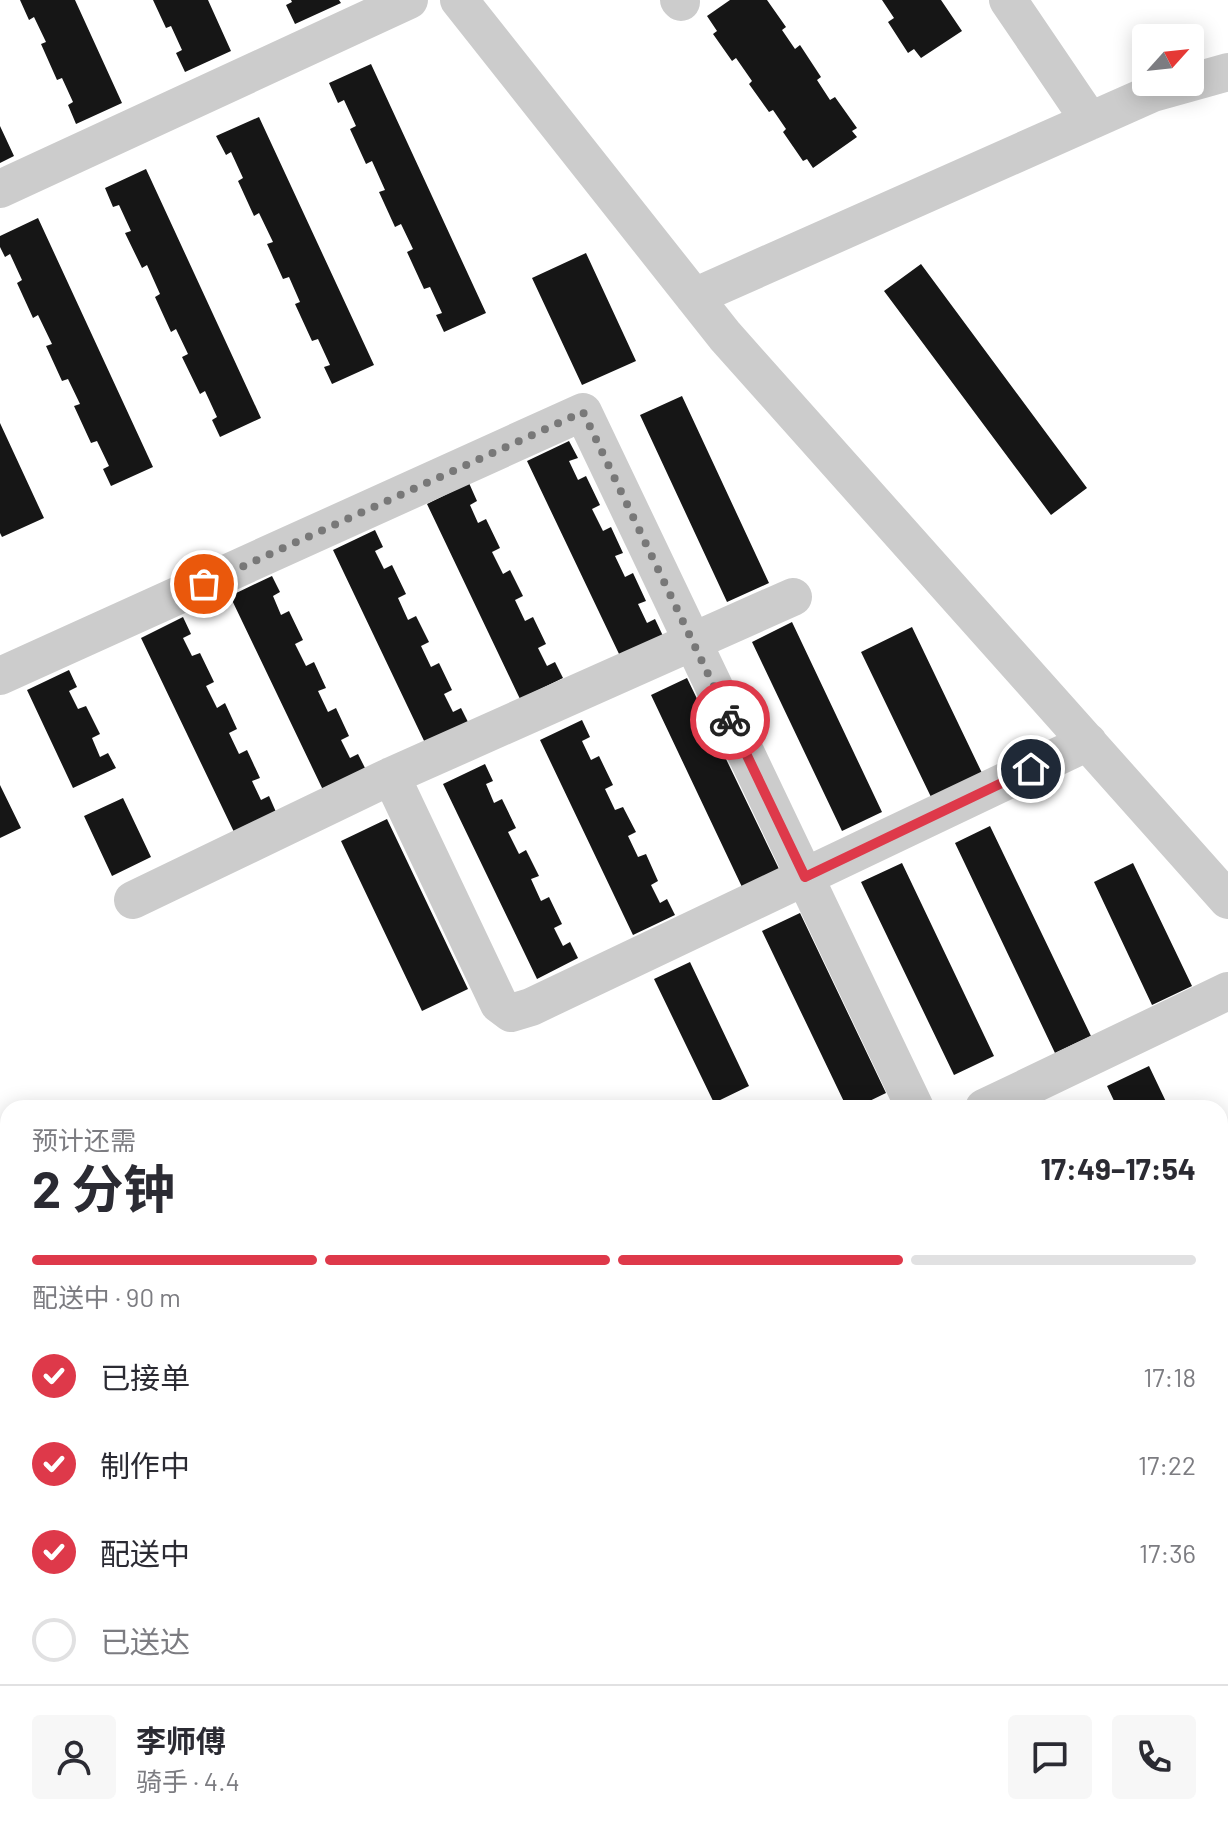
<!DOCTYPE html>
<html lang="zh">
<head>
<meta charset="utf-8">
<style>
	:root { --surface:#fff; --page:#f7f7f7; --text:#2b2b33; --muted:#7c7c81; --line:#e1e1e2; --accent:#de394a }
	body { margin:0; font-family:Barlow,"Noto Sans SC",sans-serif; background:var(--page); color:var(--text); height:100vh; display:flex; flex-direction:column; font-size:30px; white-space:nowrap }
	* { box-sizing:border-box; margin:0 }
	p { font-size:26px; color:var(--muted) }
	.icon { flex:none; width:44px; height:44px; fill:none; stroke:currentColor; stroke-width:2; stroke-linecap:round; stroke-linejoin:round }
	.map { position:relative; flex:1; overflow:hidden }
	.side { position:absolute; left:0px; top:1100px; width:1228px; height:746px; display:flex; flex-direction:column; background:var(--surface); border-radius:24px 24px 0 0; box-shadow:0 4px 20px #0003 }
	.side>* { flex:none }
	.needle { width:52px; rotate:63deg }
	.tools { position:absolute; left:1132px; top:24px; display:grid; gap:16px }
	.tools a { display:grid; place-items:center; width:72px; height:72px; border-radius:8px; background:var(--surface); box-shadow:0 4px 20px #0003; font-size:40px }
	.pin { position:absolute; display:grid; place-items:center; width:68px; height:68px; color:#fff; margin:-34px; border:4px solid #fff; border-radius:50%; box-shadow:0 2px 8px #0007 }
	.courier { position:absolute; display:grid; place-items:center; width:80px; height:80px; margin:-40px; border:6px solid #de394a; border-radius:50%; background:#fff; color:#222; box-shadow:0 2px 10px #0007 }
	.overview em { font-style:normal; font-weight:700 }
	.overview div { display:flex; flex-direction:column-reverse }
	.overview { display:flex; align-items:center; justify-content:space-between; height:136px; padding:0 32px }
	h1 { font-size:52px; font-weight:700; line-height:60px }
	.bar { display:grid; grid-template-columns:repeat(4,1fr); gap:12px 8px; align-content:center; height:96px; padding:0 32px }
	.bar i { height:10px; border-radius:6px; background:var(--line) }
	.bar .on { background:var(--accent) }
	.bar p { grid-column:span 4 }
	.line { display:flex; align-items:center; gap:20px; padding:0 32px; border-top:2px solid var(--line) }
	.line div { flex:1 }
	.round { display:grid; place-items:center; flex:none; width:84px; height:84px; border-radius:8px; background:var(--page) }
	ol { padding:0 32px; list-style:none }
	li { display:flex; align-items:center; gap:24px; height:88px }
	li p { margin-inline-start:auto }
	li .icon { padding:8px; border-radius:50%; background:var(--accent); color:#fff; stroke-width:4 }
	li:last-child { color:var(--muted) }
	li i { width:44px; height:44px; border:4px solid var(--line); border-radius:50% }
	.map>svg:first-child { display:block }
	.green { fill:#e5ebdd }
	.building { fill:#161616 }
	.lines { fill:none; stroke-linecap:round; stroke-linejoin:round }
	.minor { stroke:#ccc; stroke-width:38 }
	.done { stroke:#787878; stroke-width:8; stroke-dasharray:0 14.4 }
	.route { stroke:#de394a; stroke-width:10 }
</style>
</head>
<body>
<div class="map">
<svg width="1228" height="1845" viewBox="0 0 1228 1845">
	<rect width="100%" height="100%" fill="#fff"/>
	<path class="green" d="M1228,1569V1742L1220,1739V1632Z"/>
	<path class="building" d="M20,0H75L122,103L76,124L68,105L73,102L62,78L57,80L41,44L46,42L34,17L29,20Z
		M153,0H208L231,51L185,72L176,53L182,50L171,26L166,28Z
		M291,0H339L341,3L295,24L286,5L292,2Z
		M730,0H767L786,27L782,30L795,49L800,45L821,77L817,80L830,100L835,97L857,128L852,131L857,137L813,168L807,159L803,161L783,132L786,129L773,110L769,112L749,84L752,81L736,58L732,61L713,34L717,31L707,16Z
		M882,0H941L962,31L921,58L914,49L908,53L888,22L894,18Z
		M371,64L486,313L444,332L436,315L442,313L430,287L424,289L407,252L413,249L401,224L395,227L379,192L385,190L372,161L366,164L350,129L356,126L344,100L338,103L329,83Z
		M259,117L374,365L332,384L324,367L330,365L318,339L312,341L295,304L300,302L289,277L283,279L267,244L273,242L259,213L254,216L238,181L243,178L231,152L226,155L216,136Z
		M0,126L14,156L0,163Z
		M146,169L261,418L220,437L212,420L217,417L205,391L200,394L182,357L188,354L176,329L171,332L155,297L160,294L147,265L142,268L125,233L131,231L119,205L113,207L105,188Z
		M38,218L153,467L111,486L103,469L109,466L97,441L91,443L74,406L80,404L68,379L62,381L46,346L52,344L38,315L33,318L17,283L22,280L10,254L5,257L0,247V236Z
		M586,253L636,361L582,385L532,278Z
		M921,264L1087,488L1051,515L884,291Z
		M682,396L769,583L727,602L640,415Z
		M0,423L44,518L2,537L0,533Z
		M569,441L578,458L569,461L578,480L586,476L600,505L592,509L603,531L611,527L623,553L615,556L625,577L633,573L646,601L638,604L647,623L655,619L663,636L620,656L527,461Z
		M469,483L477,501L470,505L478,523L486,519L500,548L492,552L503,574L510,570L523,596L515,600L525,621L533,617L546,644L538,648L547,666L555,662L563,678L520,699L427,504Z
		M375,530L383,547L375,551L384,569L392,565L406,594L398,598L408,620L416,616L429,642L421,646L431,667L439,663L452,690L444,694L453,712L461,708L469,724L426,745L333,550Z
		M272,576L280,592L273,596L281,615L289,611L303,640L295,644L306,666L314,662L326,688L318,691L328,712L336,708L349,736L341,740L350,758L358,754L366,770L323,790L230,596Z
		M183,617L191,634L183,638L192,656L200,653L214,682L206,686L217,708L225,703L237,729L229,733L239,754L247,750L260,778L252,781L261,800L269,796L276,812L234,832L141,638Z
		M792,622L882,812L842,831L752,642Z
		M912,627L982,773L931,797L861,652Z
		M69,670L77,687L69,691L78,709L86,706L100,734L92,738L100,757L108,753L116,768L73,788L27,690Z
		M687,678L779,869L742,887L651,695Z
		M582,720L590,737L582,741L591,760L599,756L613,785L605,789L615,810L623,807L636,832L628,836L638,857L646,854L658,881L651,885L660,903L667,899L675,915L633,935L540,740Z
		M485,764L493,781L486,784L494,803L502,799L516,828L508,832L519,854L526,850L539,876L531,879L541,901L549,897L562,924L554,928L563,946L570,942L578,958L537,979L443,784Z
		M0,785L21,828L0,838Z
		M123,798L151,857L112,876L84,816Z
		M387,819L468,989L422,1011L341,841Z
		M990,826L1091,1036L1055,1053L955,843Z
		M902,863L994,1056L954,1075L861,882Z
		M1133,863L1192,986L1152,1005L1094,882Z
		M800,913L886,1093L855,1108H847L762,931Z
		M690,962L749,1086L714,1103L654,979Z
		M1149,1066L1169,1108H1125L1122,1103L1116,1105L1107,1086Z
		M1220,1213L1228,1230V1262L1220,1266Z"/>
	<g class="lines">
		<path class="minor" d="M459,0L725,336L1228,900
			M679,0L681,2
			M1008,0L1090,121
			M0,189L409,0
			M694,297L1153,93L1228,72
			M0,676L583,412L915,1108
			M391,776L499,1004L511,1013L531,1007L1088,742
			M133,900L391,776L793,597
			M984,1108L1228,991
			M0,1436L8,1439
			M1167,1838L1187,1845"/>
	</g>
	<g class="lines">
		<path class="done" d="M204,584L583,412L730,720"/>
		<path class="route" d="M730,720L805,877L1031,769"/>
	</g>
</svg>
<div class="tools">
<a><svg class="needle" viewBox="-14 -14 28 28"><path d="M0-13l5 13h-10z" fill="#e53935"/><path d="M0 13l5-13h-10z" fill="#7c7c81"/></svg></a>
</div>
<div class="pin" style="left:204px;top:584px;background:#ea580c"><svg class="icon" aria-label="bag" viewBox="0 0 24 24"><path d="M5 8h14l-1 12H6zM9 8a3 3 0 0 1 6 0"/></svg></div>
<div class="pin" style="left:1031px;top:769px;background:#1f2937"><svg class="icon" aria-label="home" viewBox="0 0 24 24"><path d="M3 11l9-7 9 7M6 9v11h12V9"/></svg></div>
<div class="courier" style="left:730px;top:720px"><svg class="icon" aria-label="bike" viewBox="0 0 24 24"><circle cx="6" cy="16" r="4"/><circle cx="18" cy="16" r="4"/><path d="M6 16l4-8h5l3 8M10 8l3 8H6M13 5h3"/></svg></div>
<section class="side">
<div class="overview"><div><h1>2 分钟</h1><p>预计还需</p></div><em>17:49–17:54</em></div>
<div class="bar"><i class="on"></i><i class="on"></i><i class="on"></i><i></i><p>配送中 · 90 m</p></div>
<ol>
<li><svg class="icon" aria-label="check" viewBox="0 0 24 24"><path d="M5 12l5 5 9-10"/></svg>已接单<p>17:18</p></li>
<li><svg class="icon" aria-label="check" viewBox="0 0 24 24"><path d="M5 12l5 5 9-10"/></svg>制作中<p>17:22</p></li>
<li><svg class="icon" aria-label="check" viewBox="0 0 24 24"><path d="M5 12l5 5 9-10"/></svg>配送中<p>17:36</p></li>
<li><i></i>已送达</li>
</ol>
<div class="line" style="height:144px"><a class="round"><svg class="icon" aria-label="person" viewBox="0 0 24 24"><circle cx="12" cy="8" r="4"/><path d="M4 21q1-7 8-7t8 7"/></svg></a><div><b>李师傅</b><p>骑手 · 4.4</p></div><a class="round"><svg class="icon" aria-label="chat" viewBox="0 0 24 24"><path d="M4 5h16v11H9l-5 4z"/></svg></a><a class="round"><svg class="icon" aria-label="phone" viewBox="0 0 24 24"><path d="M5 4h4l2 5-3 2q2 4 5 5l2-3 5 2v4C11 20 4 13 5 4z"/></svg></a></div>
</section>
</div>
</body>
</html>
